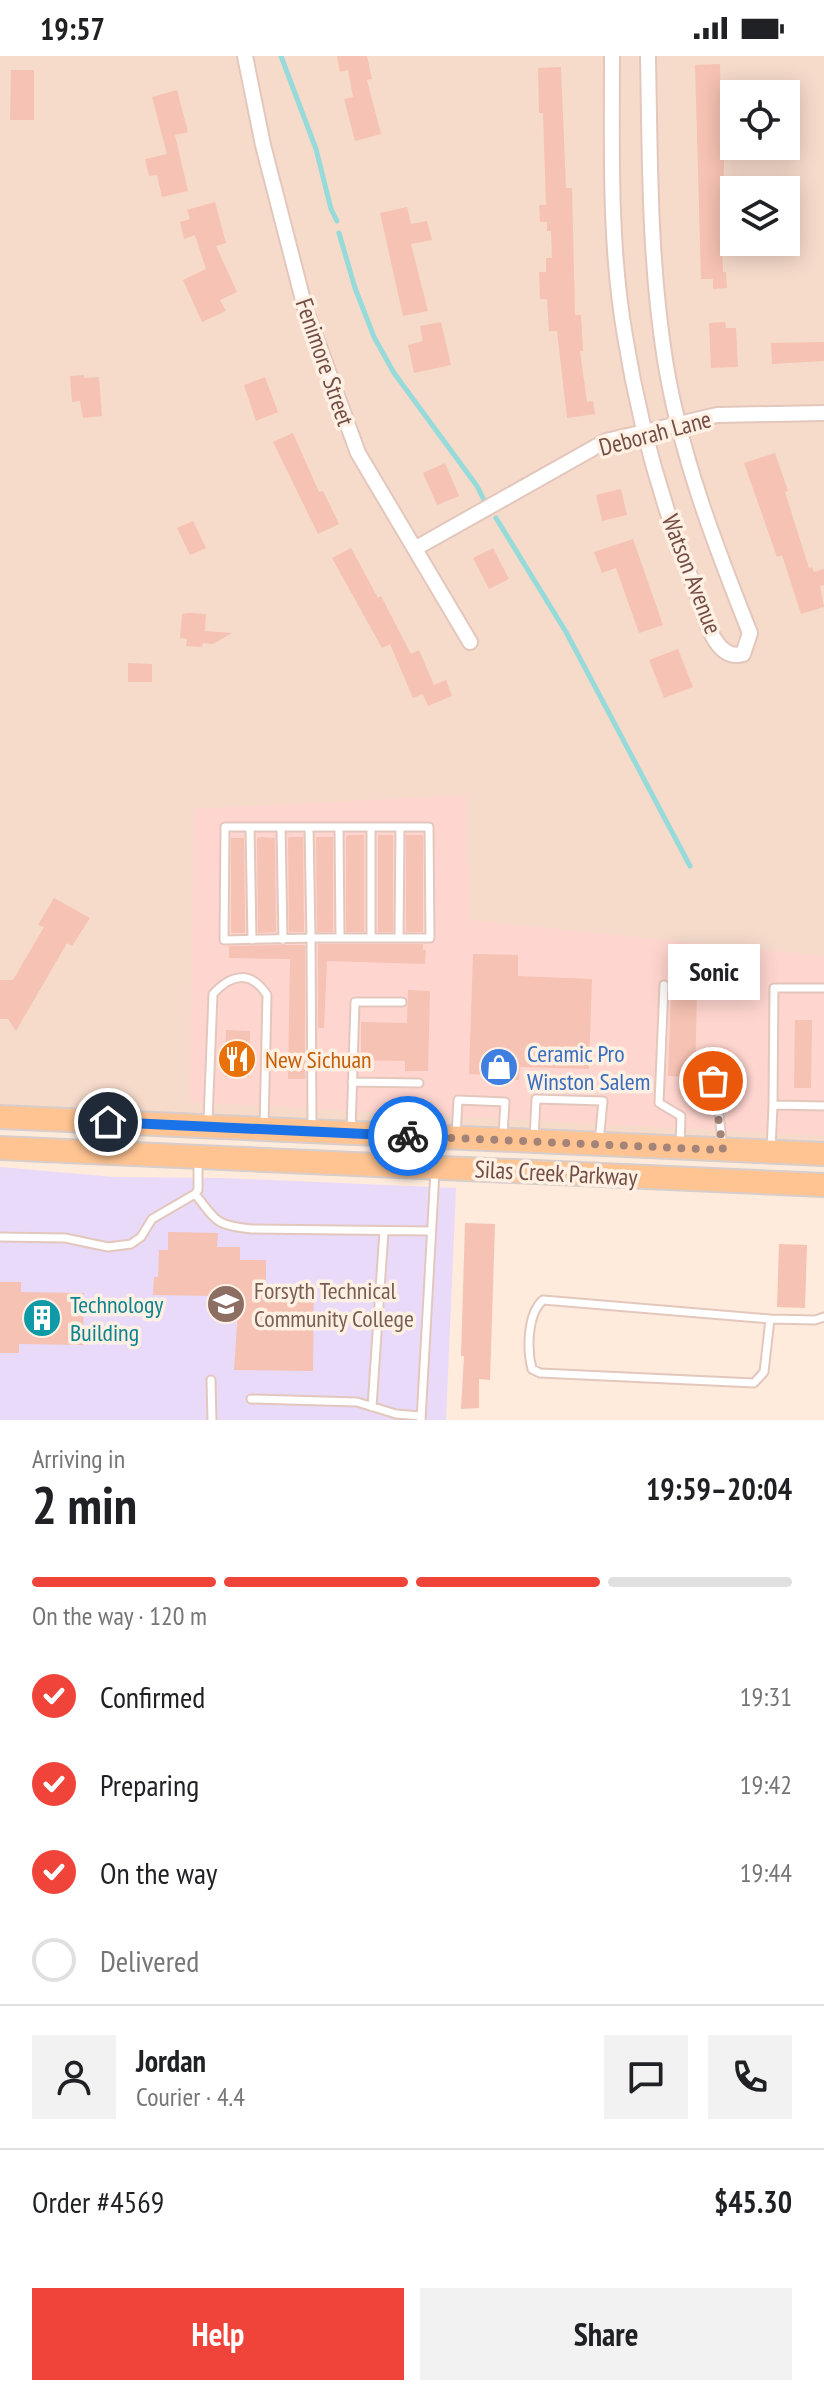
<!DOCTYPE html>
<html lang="en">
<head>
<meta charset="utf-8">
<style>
	:root { --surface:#fff; --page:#f2f2f2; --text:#202124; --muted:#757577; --line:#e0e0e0; --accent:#f04339 }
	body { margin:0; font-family:"PT Sans Narrow",sans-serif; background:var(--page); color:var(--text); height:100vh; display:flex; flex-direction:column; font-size:30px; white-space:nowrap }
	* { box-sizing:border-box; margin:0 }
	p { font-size:26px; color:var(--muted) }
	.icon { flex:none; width:44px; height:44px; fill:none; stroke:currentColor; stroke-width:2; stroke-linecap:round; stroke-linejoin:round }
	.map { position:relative; height:1364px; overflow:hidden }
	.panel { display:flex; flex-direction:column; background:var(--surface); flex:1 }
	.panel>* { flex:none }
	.buttons { position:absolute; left:720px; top:24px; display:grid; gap:16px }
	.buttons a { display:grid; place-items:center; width:80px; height:80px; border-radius:0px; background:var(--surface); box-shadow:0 4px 20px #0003; font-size:40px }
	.pin { position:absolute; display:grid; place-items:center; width:68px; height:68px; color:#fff; margin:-34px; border:4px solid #fff; border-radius:50%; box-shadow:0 2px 8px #0007 }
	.courier { position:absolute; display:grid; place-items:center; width:80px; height:80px; margin:-40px; border:6px solid #1a73e8; border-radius:50%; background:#fff; color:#222; box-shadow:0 2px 10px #0007 }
	.bubble { position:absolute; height:56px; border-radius:0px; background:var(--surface); box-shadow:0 4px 20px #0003; font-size:26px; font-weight:600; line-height:56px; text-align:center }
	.overview em { font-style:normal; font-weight:600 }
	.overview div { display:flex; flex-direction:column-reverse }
	.overview { display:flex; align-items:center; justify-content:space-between; height:136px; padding:0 32px }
	h1 { font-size:52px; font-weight:600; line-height:60px }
	.bar { display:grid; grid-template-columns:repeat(4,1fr); gap:12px 8px; align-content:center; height:96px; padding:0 32px }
	.bar i { height:10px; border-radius:6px; background:var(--line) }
	.bar .current { background:var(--accent) }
	.bar p { grid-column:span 4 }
	.line { display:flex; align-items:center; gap:20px; padding:0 32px; border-top:2px solid var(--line) }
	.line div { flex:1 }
	.round { display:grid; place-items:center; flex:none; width:84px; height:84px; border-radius:0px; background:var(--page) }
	ol { padding:0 32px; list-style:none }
	li { display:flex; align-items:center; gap:24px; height:88px }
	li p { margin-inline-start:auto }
	li .icon { padding:8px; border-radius:50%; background:var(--accent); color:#fff; stroke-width:4 }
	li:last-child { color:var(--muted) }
	li i { width:44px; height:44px; border:4px solid var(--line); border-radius:50% }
	.cta { display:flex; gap:16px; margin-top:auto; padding:16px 32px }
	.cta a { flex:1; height:92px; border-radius:0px; background:var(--accent); color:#fff; font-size:32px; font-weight:600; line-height:92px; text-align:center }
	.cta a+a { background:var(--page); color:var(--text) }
	.status { display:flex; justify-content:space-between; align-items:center; height:56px; padding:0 40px; background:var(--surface); direction:ltr }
	.status svg { height:22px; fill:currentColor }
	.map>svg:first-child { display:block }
	.residential { fill:#f6dbcb; fill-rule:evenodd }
	.commercial { fill:#ffd5cf }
	.education { fill:#e9daf9 }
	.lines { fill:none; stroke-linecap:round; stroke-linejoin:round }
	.stream { stroke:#96dad9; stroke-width:5 }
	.building { fill:#f5c2b3 }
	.service-casing { stroke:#e3c7bc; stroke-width:11 }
	.minor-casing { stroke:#e3c7bc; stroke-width:18 }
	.primary-casing { stroke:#d8cdcb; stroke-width:26 }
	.service { stroke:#fff; stroke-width:7 }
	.minor { stroke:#fff; stroke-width:14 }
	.primary { stroke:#ffc492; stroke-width:22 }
	.done { stroke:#a48479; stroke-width:8; stroke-dasharray:0 14.4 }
	.route { stroke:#1a73e8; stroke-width:10 }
	.labels { text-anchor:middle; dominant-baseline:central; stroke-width:7; stroke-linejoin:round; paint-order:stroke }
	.street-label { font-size:24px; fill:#744d44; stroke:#fff0e4 }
	.shop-label { font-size:24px; fill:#366cbe; stroke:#fff0e4; text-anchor:start }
	.food-label { font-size:24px; fill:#c56008; stroke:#fff0e4; text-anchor:start }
	.education-label { font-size:24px; fill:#785e54; stroke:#fff0e4; text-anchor:start }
	.culture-label { font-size:24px; fill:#0d838f; stroke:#fff0e4; text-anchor:start }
</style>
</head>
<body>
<div class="status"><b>19:57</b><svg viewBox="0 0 49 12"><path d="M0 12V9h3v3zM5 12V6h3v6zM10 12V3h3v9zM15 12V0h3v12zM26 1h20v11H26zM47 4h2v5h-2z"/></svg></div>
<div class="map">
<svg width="824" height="1364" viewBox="0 0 824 1364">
	<rect width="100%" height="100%" fill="#feebdc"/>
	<path class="residential" d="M0,0H824V1098L0,1053ZM734,38H786V90H734ZM734,134H786V186H734Z"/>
	<path class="commercial" d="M466,739L469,864L824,900V1080L190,1046L194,753Z"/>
	<path class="education" d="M0,1111L115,1121L224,1122L456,1132L446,1364H0Z"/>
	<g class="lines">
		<path class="stream" d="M281,0L316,93L331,153L337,165
			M339,177L355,232L374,281L394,317L477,430L486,448
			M496,462L566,576L690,810"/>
	</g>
	<path class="building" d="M337,0H367L372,23L367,24L381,78L355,85L344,43L353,41L348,14L340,16Z
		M720,8L721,64H725L722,187L723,216H726L727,232L713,233V223H701L695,9Z
		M561,11L566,132H572L575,259H581L583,295H580L587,346L593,345L595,358L567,362L557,275H549L547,243H540L539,216H546V202H552L551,175H547V166H540L539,149H546L543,57H539L538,12Z
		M11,14H34V64H10Z
		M177,34L188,76L175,79L188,135L162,141L157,119L149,120L145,103L167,98L152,41Z
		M215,146L226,187L216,190L237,236L220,244L226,255L202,266L183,224L206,213L195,179L184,183L180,166L190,163L187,154Z
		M407,151L411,168L427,165L432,184L411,188L428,255L403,260L380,157Z
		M441,266L451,309L414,317L408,289L423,285L420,270Z
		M725,266L726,272H736L738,311L711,312L709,267Z
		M824,286V305L772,308L771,287Z
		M84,319V322L99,321L102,360L83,362L80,345L72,346L70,320Z
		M265,321L278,356L256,365L244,329Z
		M293,377L319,436L323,435L339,468L318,478L273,386Z
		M775,397L788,435L785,436L809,512L812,511L814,516L824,513V529L820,530L824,551L801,558L782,499L777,501L744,407Z
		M445,407L459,440L437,449L423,417Z
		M621,433L627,459L602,465L596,439Z
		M193,465L206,492L190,499L177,472Z
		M633,483L663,569L639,577L616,512L602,517L594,496Z
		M351,492L378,542L381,540L411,598L419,594L434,629L446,624L452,640L428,650L423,638L413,642L390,588L382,592L332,502Z
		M493,492L509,523L489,533L473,502Z
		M189,557L206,558L205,575L232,577L213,588L203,587L202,591L186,590L187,583L180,582L182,558Z
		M678,593L693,631L664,642L649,604Z
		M128,607L152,608V626H128Z
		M348,779H364V876H346V781Z
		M378,779H393V876H378Z
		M406,779H423V876H406Z
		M260,781L275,782L276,876L258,877L257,782Z
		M290,781H303L304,876H289L288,782Z
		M316,781H333V876H317Z
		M231,782H244L245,877H231Z
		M54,842L90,862L72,890L67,887L16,975L8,963H0V924H13L44,871L38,869Z
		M318,888H423V894H426L425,908L327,905L324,972H318Z
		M279,889H305V1023H288L290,903L229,902V890Z
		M473,898L518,899V920L592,923L589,1013L520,1011L519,1024H493V1019L469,1018Z
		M408,934L430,935L428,1015H405V1005L361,1004V966L407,967Z
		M671,935L697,936L695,1021L668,1020Z
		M795,964H812L811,1032H794Z
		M226,974L250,975L249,1021H225Z
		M465,1167L495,1168L490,1324L479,1323V1352L461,1353L464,1300H461Z
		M168,1176L218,1177L217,1191H240V1204H266V1228L314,1229L313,1315L234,1314L238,1255H213V1240L153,1239L154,1221H158L159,1194H168Z
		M779,1188L807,1189L805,1252L777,1251Z
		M0,1226H21V1236L84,1237L83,1289L19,1288V1297H0Z"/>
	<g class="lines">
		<defs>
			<path id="service" d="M250,771L252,884
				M281,771L283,884
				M309,771L311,882H430L429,771C361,771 293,771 225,771L224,884L311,882L312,1073
				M339,771L340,882
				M371,882V771
				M399,882L400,771
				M664,929L659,1047L681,1060L680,1090
				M708,1001L718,1050L723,1092
				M352,1026L419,1027
				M773,1049L774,932H824
				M208,1065L213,938C231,918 251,914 267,939L264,1071
				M351,1075L355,946H402
				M456,1080L458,1044L505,1046L503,1078
				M534,1083L536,1043L603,1045L599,1086
				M771,1094L773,1049L824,1050
				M195,1138C217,1165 214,1169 251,1173L430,1175
				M0,1181L65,1182L108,1191L131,1188L141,1181L152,1163L195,1138L198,1134V1104
				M770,1263L764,1316L754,1327L540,1317L532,1313C527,1294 527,1258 543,1244L770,1263L815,1264L824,1261
				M211,1324L212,1364
				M251,1343L357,1346L396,1358L421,1360
				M372,1351L384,1175
				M421,1364L435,1115"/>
			<path id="minor" d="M245,0L263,89L305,252L358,397L470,586
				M612,0C612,93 609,188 625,280C639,368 664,455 697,538C705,559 714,606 743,598L750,577C715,489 680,398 665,304C649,203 650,102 648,0
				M416,492L606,385L717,359L824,357"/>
			<path id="primary" d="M0,1061L824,1098
				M0,1092L824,1129"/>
		</defs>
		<use href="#service" class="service-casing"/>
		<use href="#minor" class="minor-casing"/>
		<use href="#primary" class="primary-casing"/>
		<use href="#service" class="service"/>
		<use href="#minor" class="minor"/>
		<use href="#primary" class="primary"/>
	</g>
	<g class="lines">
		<path class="done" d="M408,1080L723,1094L713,1025"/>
		<path class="route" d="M108,1066L408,1080"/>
	</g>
	<defs>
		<symbol id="restaurant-disc" viewBox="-11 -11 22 22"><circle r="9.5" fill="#e8710a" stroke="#fff0e4"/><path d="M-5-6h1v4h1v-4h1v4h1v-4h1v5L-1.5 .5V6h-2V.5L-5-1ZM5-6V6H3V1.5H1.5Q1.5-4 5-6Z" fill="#fff"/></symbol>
		<symbol id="shop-disc" viewBox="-11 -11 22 22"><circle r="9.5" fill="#3f7fe0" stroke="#fff0e4"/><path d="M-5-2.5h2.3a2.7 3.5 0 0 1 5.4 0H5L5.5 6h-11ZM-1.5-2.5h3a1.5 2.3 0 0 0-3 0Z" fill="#fff"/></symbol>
		<symbol id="university-disc" viewBox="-11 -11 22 22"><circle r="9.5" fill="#8d6e63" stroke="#fff0e4"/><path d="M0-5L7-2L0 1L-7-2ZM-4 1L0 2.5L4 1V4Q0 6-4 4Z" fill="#fff"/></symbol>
		<symbol id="building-disc" viewBox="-11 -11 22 22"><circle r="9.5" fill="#0f9aa8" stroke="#fff0e4"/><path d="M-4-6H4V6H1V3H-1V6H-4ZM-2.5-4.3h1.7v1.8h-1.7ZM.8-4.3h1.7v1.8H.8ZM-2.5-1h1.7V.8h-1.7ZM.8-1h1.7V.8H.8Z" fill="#fff"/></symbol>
	</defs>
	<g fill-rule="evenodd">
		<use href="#restaurant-disc" x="215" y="981" width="44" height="44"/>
		<use href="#shop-disc" x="477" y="989" width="44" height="44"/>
		<use href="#university-disc" x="204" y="1226" width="44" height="44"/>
		<use href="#building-disc" x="20" y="1240" width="44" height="44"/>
	</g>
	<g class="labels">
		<g class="street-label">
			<text transform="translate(325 306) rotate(71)">Fenimore Street</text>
			<text transform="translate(655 377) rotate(-15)">Deborah Lane</text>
			<text transform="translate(692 518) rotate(69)">Watson Avenue</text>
			<text transform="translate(556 1117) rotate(3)">Silas Creek Parkway</text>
		</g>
		<g class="shop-label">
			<text x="527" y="997">Ceramic Pro<tspan x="527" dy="28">Winston Salem</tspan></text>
		</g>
		<g class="food-label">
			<text x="265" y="1003">New Sichuan</text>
		</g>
		<g class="education-label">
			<text x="254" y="1234">Forsyth Technical<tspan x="254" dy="28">Community College</tspan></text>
		</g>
		<g class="culture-label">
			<text x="70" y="1248">Technology<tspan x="70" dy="28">Building</tspan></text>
		</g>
	</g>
</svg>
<div class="buttons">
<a><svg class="icon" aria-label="locate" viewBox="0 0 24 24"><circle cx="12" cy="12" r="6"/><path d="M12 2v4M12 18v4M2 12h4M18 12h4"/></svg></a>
<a><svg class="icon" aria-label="layers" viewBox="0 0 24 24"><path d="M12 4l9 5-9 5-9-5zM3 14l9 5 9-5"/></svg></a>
</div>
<div class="pin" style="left:713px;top:1025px;background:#ea580c"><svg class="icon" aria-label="bag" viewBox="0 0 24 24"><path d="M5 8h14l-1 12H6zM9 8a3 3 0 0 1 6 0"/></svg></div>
<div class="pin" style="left:108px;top:1066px;background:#1f2937"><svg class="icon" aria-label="home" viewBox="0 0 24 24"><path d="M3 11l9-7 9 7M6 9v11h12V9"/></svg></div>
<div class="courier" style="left:408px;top:1080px"><svg class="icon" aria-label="bike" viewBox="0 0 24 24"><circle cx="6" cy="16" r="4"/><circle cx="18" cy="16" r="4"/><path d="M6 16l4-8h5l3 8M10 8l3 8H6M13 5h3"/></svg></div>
<div class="bubble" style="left:668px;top:888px;width:92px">Sonic</div>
</div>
<section class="panel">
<div class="overview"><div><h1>2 min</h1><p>Arriving in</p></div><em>19:59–20:04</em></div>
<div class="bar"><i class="current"></i><i class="current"></i><i class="current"></i><i></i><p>On the way · 120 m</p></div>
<ol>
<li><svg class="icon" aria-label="check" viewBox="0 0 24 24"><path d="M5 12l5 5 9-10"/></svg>Confirmed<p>19:31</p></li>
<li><svg class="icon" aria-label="check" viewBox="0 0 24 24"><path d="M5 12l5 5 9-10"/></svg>Preparing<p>19:42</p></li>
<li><svg class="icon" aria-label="check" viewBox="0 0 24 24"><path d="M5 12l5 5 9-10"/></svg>On the way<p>19:44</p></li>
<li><i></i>Delivered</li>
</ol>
<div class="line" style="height:144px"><a class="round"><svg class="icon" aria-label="person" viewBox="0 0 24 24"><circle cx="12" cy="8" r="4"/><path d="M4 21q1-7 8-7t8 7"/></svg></a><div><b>Jordan</b><p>Courier · 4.4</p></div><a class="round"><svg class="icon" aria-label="chat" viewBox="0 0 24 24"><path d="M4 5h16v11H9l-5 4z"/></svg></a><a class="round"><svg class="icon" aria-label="phone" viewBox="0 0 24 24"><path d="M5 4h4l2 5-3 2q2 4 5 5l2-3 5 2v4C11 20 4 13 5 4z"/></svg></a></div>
<div class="line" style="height:104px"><div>Order #4569</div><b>$45.30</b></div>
<div class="cta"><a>Help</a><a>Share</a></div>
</section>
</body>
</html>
